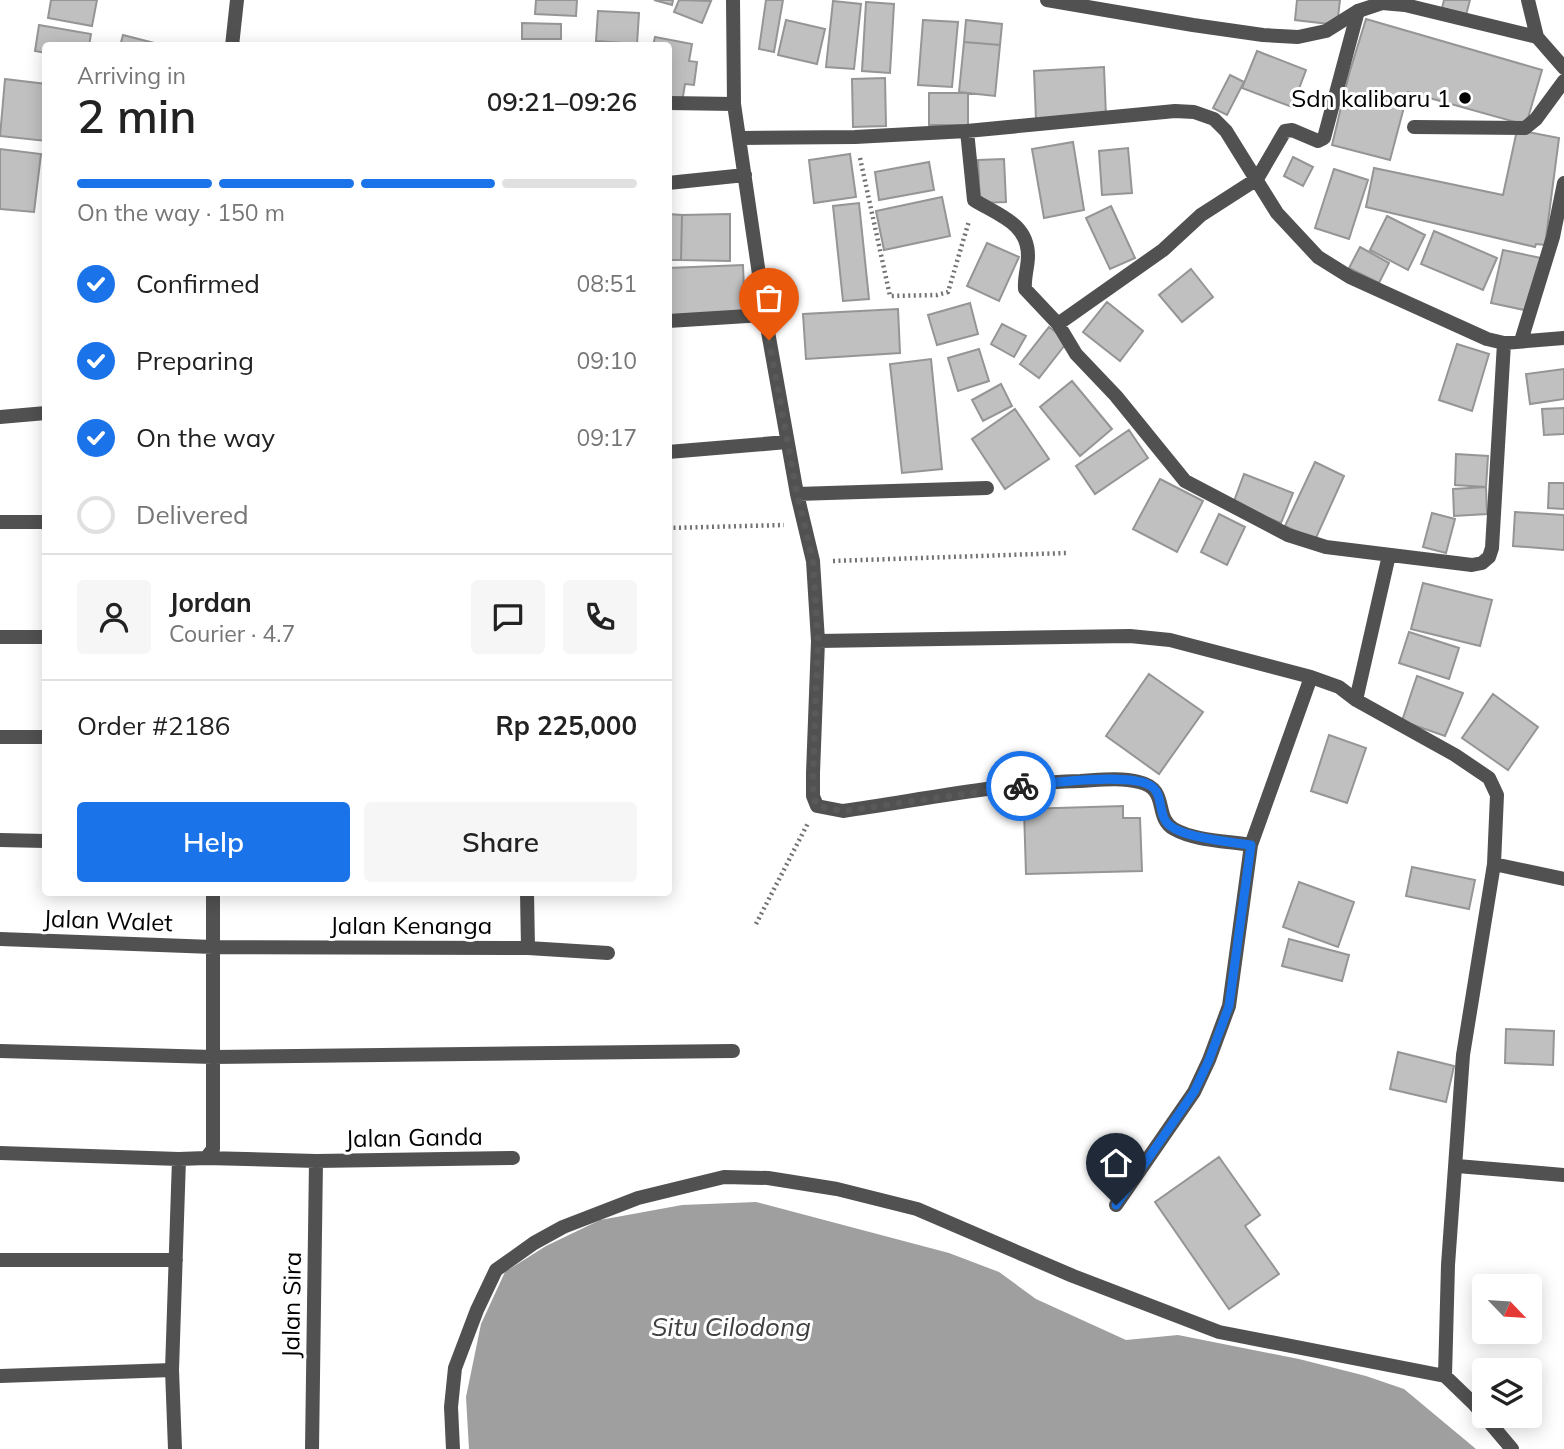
<!DOCTYPE html>
<html lang="en">
<head>
<meta charset="utf-8">
<style>
	:root { --surface:#fff; --page:#f6f6f6; --text:#222; --muted:#767676; --line:#e0e0e0; --accent:#1a73e8 }
	body { margin:0; font-family:Mulish,sans-serif; background:var(--page); color:var(--text); height:100vh; display:flex; flex-direction:column; font-size:26px; white-space:nowrap }
	* { box-sizing:border-box; margin:0 }
	p { font-size:23px; color:var(--muted) }
	.icon { flex:none; width:38px; height:38px; fill:none; stroke:currentColor; stroke-width:2; stroke-linecap:round; stroke-linejoin:round }
	.map { position:relative; flex:1; overflow:hidden }
	.side { position:absolute; left:42px; top:42px; width:630px; height:854px; display:flex; flex-direction:column; background:var(--surface); border-radius:7px; box-shadow:0 4px 18px #0003 }
	.side>* { flex:none }
	.needle { width:46px; rotate:115deg }
	.buttons { position:absolute; left:1472px; top:1274px; display:grid; gap:14px }
	.buttons a { display:grid; place-items:center; width:70px; height:70px; border-radius:7px; background:var(--surface); box-shadow:0 4px 18px #0003; font-size:35px }
	.pin { position:absolute; display:grid; place-items:center; width:60px; height:60px; color:#fff; margin:-72px -30px; border-radius:50% 50% 50% 0; rotate:-45deg; box-shadow:0 0 7px #0007 }
	.pin .icon { rotate:45deg }
	.courier { position:absolute; display:grid; place-items:center; width:70px; height:70px; margin:-35px; border:5px solid #1a73e8; border-radius:50%; background:#fff; color:#222; box-shadow:0 2px 9px #0007 }
	.headline em { font-style:normal; font-weight:600 }
	.headline div { display:flex; flex-direction:column-reverse }
	.headline { display:flex; align-items:center; justify-content:space-between; height:119px; padding:0 35px }
	h1 { font-size:46px; font-weight:600; line-height:52px }
	.bar { display:grid; grid-template-columns:repeat(4,1fr); gap:10px 7px; align-content:center; height:84px; padding:0 35px }
	.bar i { height:9px; border-radius:5px; background:var(--line) }
	.bar .current { background:var(--accent) }
	.bar p { grid-column:span 4 }
	.line { display:flex; align-items:center; gap:18px; padding:0 35px; border-top:2px solid var(--line) }
	.line div { flex:1 }
	.round { display:grid; place-items:center; flex:none; width:74px; height:74px; border-radius:7px; background:var(--page) }
	ol { padding:0 35px; list-style:none }
	li { display:flex; align-items:center; gap:21px; height:77px }
	li p { margin-inline-start:auto }
	li .icon { padding:7px; border-radius:50%; background:var(--accent); color:#fff; stroke-width:4 }
	li:last-child { color:var(--muted) }
	li i { width:38px; height:38px; border:4px solid var(--line); border-radius:50% }
	.cta { display:flex; gap:14px; margin-top:auto; padding:14px 35px }
	.cta a { flex:1; height:80px; border-radius:7px; background:var(--accent); color:#fff; font-size:28px; font-weight:600; line-height:80px; text-align:center }
	.cta a+a { background:var(--page); color:var(--text) }
	.map>svg:first-child { display:block }
	.water { fill:#9f9f9f }
	.building { fill:#c0c0c0; stroke:#959595; stroke-width:2 }
	.lines { fill:none; stroke-linecap:round; stroke-linejoin:round }
	.path { stroke:#737373; stroke-width:4.5; stroke-dasharray:2 3.5; stroke-linecap:butt }
	.service { stroke:#515151; stroke-width:14 }
	.minor { stroke:#515151; stroke-width:14 }
	.tertiary { stroke:#515151; stroke-width:14 }
	.done { stroke:#595959; stroke-width:7; stroke-dasharray:0 12.6 }
	.route { stroke:#1a73e8; stroke-width:9 }
	.poi-dot { fill:#000; stroke:#fff; stroke-width:2.5 }
	.labels { text-anchor:middle; dominant-baseline:central; stroke-width:6; stroke-linejoin:round; paint-order:stroke }
	.poi-label { font-size:24px; fill:#000; stroke:#fff; text-anchor:end }
	.street-label { font-size:24px; fill:#000; stroke:#fff }
	.water-label { font-size:26px; font-style:italic; fill:#404040; stroke:#fff }
</style>
</head>
<body>
<div class="map">
<svg width="1564" height="1449" viewBox="0 0 1564 1449">
	<rect width="100%" height="100%" fill="#fff"/>
	<path class="water" d="M756,1202L949,1253L999,1272L1036,1299L1126,1340L1178,1335L1299,1359L1366,1376L1404,1389L1476,1449H469L466,1397L481,1324L505,1272L546,1246L600,1220L682,1205Z"/>
	<path class="building" d="M51,0H97L92,26L48,18Z
		M536,0H577L576,16L535,14Z
		M654,0H673L672,5Z
		M679,0L711,1L702,23L674,12Z
		M766,0H783L774,52L759,49Z
		M1297,0H1340L1337,25L1295,20Z
		M1444,0H1470L1466,15L1442,8Z
		M833,1L861,4L854,69L826,67Z
		M866,2L894,4L890,73L862,71Z
		M598,11L639,13L637,44L596,41Z
		M1366,19L1542,70L1526,125L1408,92L1390,160L1332,145L1349,74Z
		M786,20L825,29L817,64L778,55Z
		M923,20L958,22L952,87L918,85Z
		M966,20L1002,24L1000,45L964,42Z
		M522,23L561,24V39H522Z
		M39,25L91,34L89,46H46V53L35,51Z
		M123,35L166,46H120Z
		M655,37L692,44L689,61L697,62L694,85L685,84L682,102L668,100V46H653Z
		M964,42L1000,45L995,96L959,92Z
		M1257,51L1306,70L1292,107L1242,88Z
		M1104,67L1106,116L1036,120L1034,71Z
		M1230,75L1244,82L1227,115L1213,108Z
		M885,78L886,126L853,127L852,79Z
		M5,79L46,84V141L0,136Z
		M929,93H968V125H929Z
		M1517,130L1559,138L1545,245L1536,244L1535,247L1366,207L1374,168L1503,195Z
		M1073,142L1084,210L1044,218L1032,149Z
		M1128,148L1132,193L1102,195L1099,151Z
		M0,149L41,154L34,212L0,209Z
		M850,154L856,197L814,203L809,160Z
		M1293,157L1313,167L1303,186L1284,176Z
		M1004,159L1006,202L980,203L978,160Z
		M929,162L934,190L879,200L875,172Z
		M1334,169L1368,180L1349,239L1315,228Z
		M942,197L950,236L884,250L876,211Z
		M859,203L869,299L843,301L833,206Z
		M1111,206L1135,258L1110,269L1086,218Z
		M668,214L682,215L681,260H668Z
		M730,214V261L681,260L682,215Z
		M1387,216L1425,235L1408,270L1370,250Z
		M1434,231L1497,258L1483,290L1421,264Z
		M987,243L1019,257L999,301L967,286Z
		M1360,247L1389,263L1379,283L1349,268Z
		M1503,250L1541,258L1529,311L1491,303Z
		M743,265L745,313L668,317V268Z
		M1191,269L1213,297L1182,322L1159,295Z
		M1107,302L1143,331L1120,361L1083,332Z
		M970,303L978,334L937,345L928,315Z
		M898,309L900,353L806,359L803,314Z
		M1002,324L1026,336L1014,357L991,344Z
		M1049,327L1068,341L1039,378L1020,364Z
		M1457,344L1489,354L1472,411L1439,400Z
		M979,349L989,381L958,391L948,358Z
		M931,359L942,469L902,473L890,364Z
		M1564,369V399L1530,404L1526,374Z
		M1072,381L1112,429L1080,456L1040,407Z
		M1001,384L1012,406L983,421L972,400Z
		M1564,408V434L1544,435L1542,409Z
		M1015,409L1049,459L1005,489L972,439Z
		M1129,430L1148,458L1095,494L1076,466Z
		M1456,454L1488,456L1486,487L1455,485Z
		M1315,462L1344,476L1315,540L1285,526Z
		M1244,474L1293,493L1281,523L1233,504Z
		M1160,479L1203,501L1177,552L1133,529Z
		M1549,483H1564V509L1548,508Z
		M1486,487L1487,514L1454,516L1453,489Z
		M1515,512L1564,515V550L1513,546Z
		M1432,513L1455,519L1446,553L1423,547Z
		M1219,514L1245,527L1227,565L1201,552Z
		M1423,583L1492,600L1480,646L1411,629Z
		M1409,632L1459,648L1449,679L1399,663Z
		M1149,674L1203,712L1159,774L1106,736Z
		M1417,676L1463,693L1445,736L1402,721Z
		M1493,694L1538,727L1508,770L1462,738Z
		M1329,735L1366,748L1347,803L1311,791Z
		M1123,806V818H1140L1142,871L1026,874L1024,809Z
		M1412,867L1475,880L1469,909L1406,896Z
		M1299,882L1354,902L1338,947L1283,927Z
		M1289,939L1349,955L1342,981L1282,966Z
		M1506,1029L1554,1031L1553,1065L1505,1063Z
		M1398,1052L1454,1066L1446,1102L1390,1089Z
		M1219,1157L1260,1215L1245,1226L1279,1274L1229,1309L1155,1202Z"/>
	<g class="lines">
		<path class="path" d="M860,158L890,296L937,295L948,292L969,221
			M668,528L784,525
			M833,561L1066,553
			M756,924L808,823"/>
		<path class="service" d="M1414,127L1525,128L1536,119L1564,81"/>
		<path class="minor" d="M733,0L734,104L765,315L797,494L813,561L818,641L813,773V796L817,806L843,811C921,800 1001,783 1080,781C1099,780 1120,777 1139,782C1170,789 1153,817 1174,829C1195,841 1228,841 1251,845L1311,677
			M232,46L237,0
			M668,103L734,104
			M967,131L974,200C998,215 1028,223 1028,256C1028,267 1024,277 1025,289L1058,324L1076,354L1116,396L1185,481L1288,535L1326,547L1472,565L1482,563L1489,557L1492,548L1504,343
			M740,138L855,137L967,131L1175,111L1194,112L1214,119L1226,131L1277,213L1318,257L1350,277L1487,339L1504,343L1564,338
			M668,183L745,175
			M668,321L765,315
			M1058,324L1163,250L1201,215L1257,179L1285,131L1292,130L1318,141L1324,138L1358,11
			M1521,341L1553,237L1564,183
			M0,417L46,413
			M668,452L787,442
			M797,494L987,488
			M0,522H46
			M0,637H46
			M818,641L1130,636L1170,640L1311,677L1339,687L1356,700L1455,755L1489,778L1497,795L1494,864L1463,1055L1448,1265L1445,1376
			M1356,700L1389,555
			M0,737H46
			M0,840L46,841
			M1494,864L1564,879
			M527,892L528,948
			M0,939L213,947L528,948L608,953
			M0,1051L213,1057L733,1051
			M0,1153L179,1159
			M206,1158L316,1161L513,1158
			M1457,1166L1564,1175
			M1116,1205L1194,1092L1209,1060L1229,1006L1251,845
			M0,1260H176
			M0,1376L172,1370
			M175,1449L172,1370L179,1159L206,1158L213,1149V892
			M312,1449L316,1161
			M453,1449L451,1407L455,1368L477,1310L496,1270L534,1243L563,1227L638,1198L724,1177L768,1178L837,1189L917,1209L1073,1276L1219,1332L1445,1376L1474,1404L1512,1449"/>
		<path class="tertiary" d="M1047,0L1193,25L1263,35L1298,37L1326,31L1358,11L1382,3L1405,5L1537,37
			M1528,0L1537,37L1564,68"/>
	</g>
	<g class="lines">
		<path class="done" d="M769,340L797,494L813,561L818,641L813,774V796L817,806L843,811L1021,786"/>
		<path class="route" d="M1021,786C1047,783 1131,772 1151,786C1162,793 1159,810 1165,820C1174,838 1232,842 1251,845L1229,1006L1209,1060L1194,1092L1116,1205"/>
	</g>
	<circle class="poi-dot" cx="1465" cy="98" r="7"/>
	<g class="labels">
		<g class="poi-label">
			<text x="1451" y="98">Sdn kalibaru 1</text>
		</g>
		<g class="street-label">
			<text transform="translate(108 920) rotate(2)">Jalan Walet</text>
			<text x="411" y="925">Jalan Kenanga</text>
			<text transform="translate(414 1137) rotate(-1)">Jalan Ganda</text>
			<text transform="translate(291 1305) rotate(-89)">Jalan Sira</text>
		</g>
		<g class="water-label">
			<text x="731" y="1326">Situ Cilodong</text>
		</g>
	</g>
</svg>
<div class="buttons">
<a><svg class="needle" viewBox="-14 -14 28 28"><path d="M0-13l5 13h-10z" fill="#e53935"/><path d="M0 13l5-13h-10z" fill="#767676"/></svg></a>
<a><svg class="icon" aria-label="layers" viewBox="0 0 24 24"><path d="M12 4l9 5-9 5-9-5zM3 14l9 5 9-5"/></svg></a>
</div>
<div class="pin" style="left:769px;top:340px;background:#ea580c"><svg class="icon" aria-label="bag" viewBox="0 0 24 24"><path d="M5 8h14l-1 12H6zM9 8a3 3 0 0 1 6 0"/></svg></div>
<div class="pin" style="left:1116px;top:1205px;background:#1f2937"><svg class="icon" aria-label="home" viewBox="0 0 24 24"><path d="M3 11l9-7 9 7M6 9v11h12V9"/></svg></div>
<div class="courier" style="left:1021px;top:786px"><svg class="icon" aria-label="bike" viewBox="0 0 24 24"><circle cx="6" cy="16" r="4"/><circle cx="18" cy="16" r="4"/><path d="M6 16l4-8h5l3 8M10 8l3 8H6M13 5h3"/></svg></div>
<section class="side">
<div class="headline"><div><h1>2 min</h1><p>Arriving in</p></div><em>09:21–09:26</em></div>
<div class="bar"><i class="current"></i><i class="current"></i><i class="current"></i><i></i><p>On the way · 150 m</p></div>
<ol>
<li><svg class="icon" aria-label="check" viewBox="0 0 24 24"><path d="M5 12l5 5 9-10"/></svg>Confirmed<p>08:51</p></li>
<li><svg class="icon" aria-label="check" viewBox="0 0 24 24"><path d="M5 12l5 5 9-10"/></svg>Preparing<p>09:10</p></li>
<li><svg class="icon" aria-label="check" viewBox="0 0 24 24"><path d="M5 12l5 5 9-10"/></svg>On the way<p>09:17</p></li>
<li><i></i>Delivered</li>
</ol>
<div class="line" style="height:126px"><a class="round"><svg class="icon" aria-label="person" viewBox="0 0 24 24"><circle cx="12" cy="8" r="4"/><path d="M4 21q1-7 8-7t8 7"/></svg></a><div><b>Jordan</b><p>Courier · 4.7</p></div><a class="round"><svg class="icon" aria-label="chat" viewBox="0 0 24 24"><path d="M4 5h16v11H9l-5 4z"/></svg></a><a class="round"><svg class="icon" aria-label="phone" viewBox="0 0 24 24"><path d="M5 4h4l2 5-3 2q2 4 5 5l2-3 5 2v4C11 20 4 13 5 4z"/></svg></a></div>
<div class="line" style="height:91px"><div>Order #2186</div><b>Rp 225,000</b></div>
<div class="cta"><a>Help</a><a>Share</a></div>
</section>
</div>
</body>
</html>
